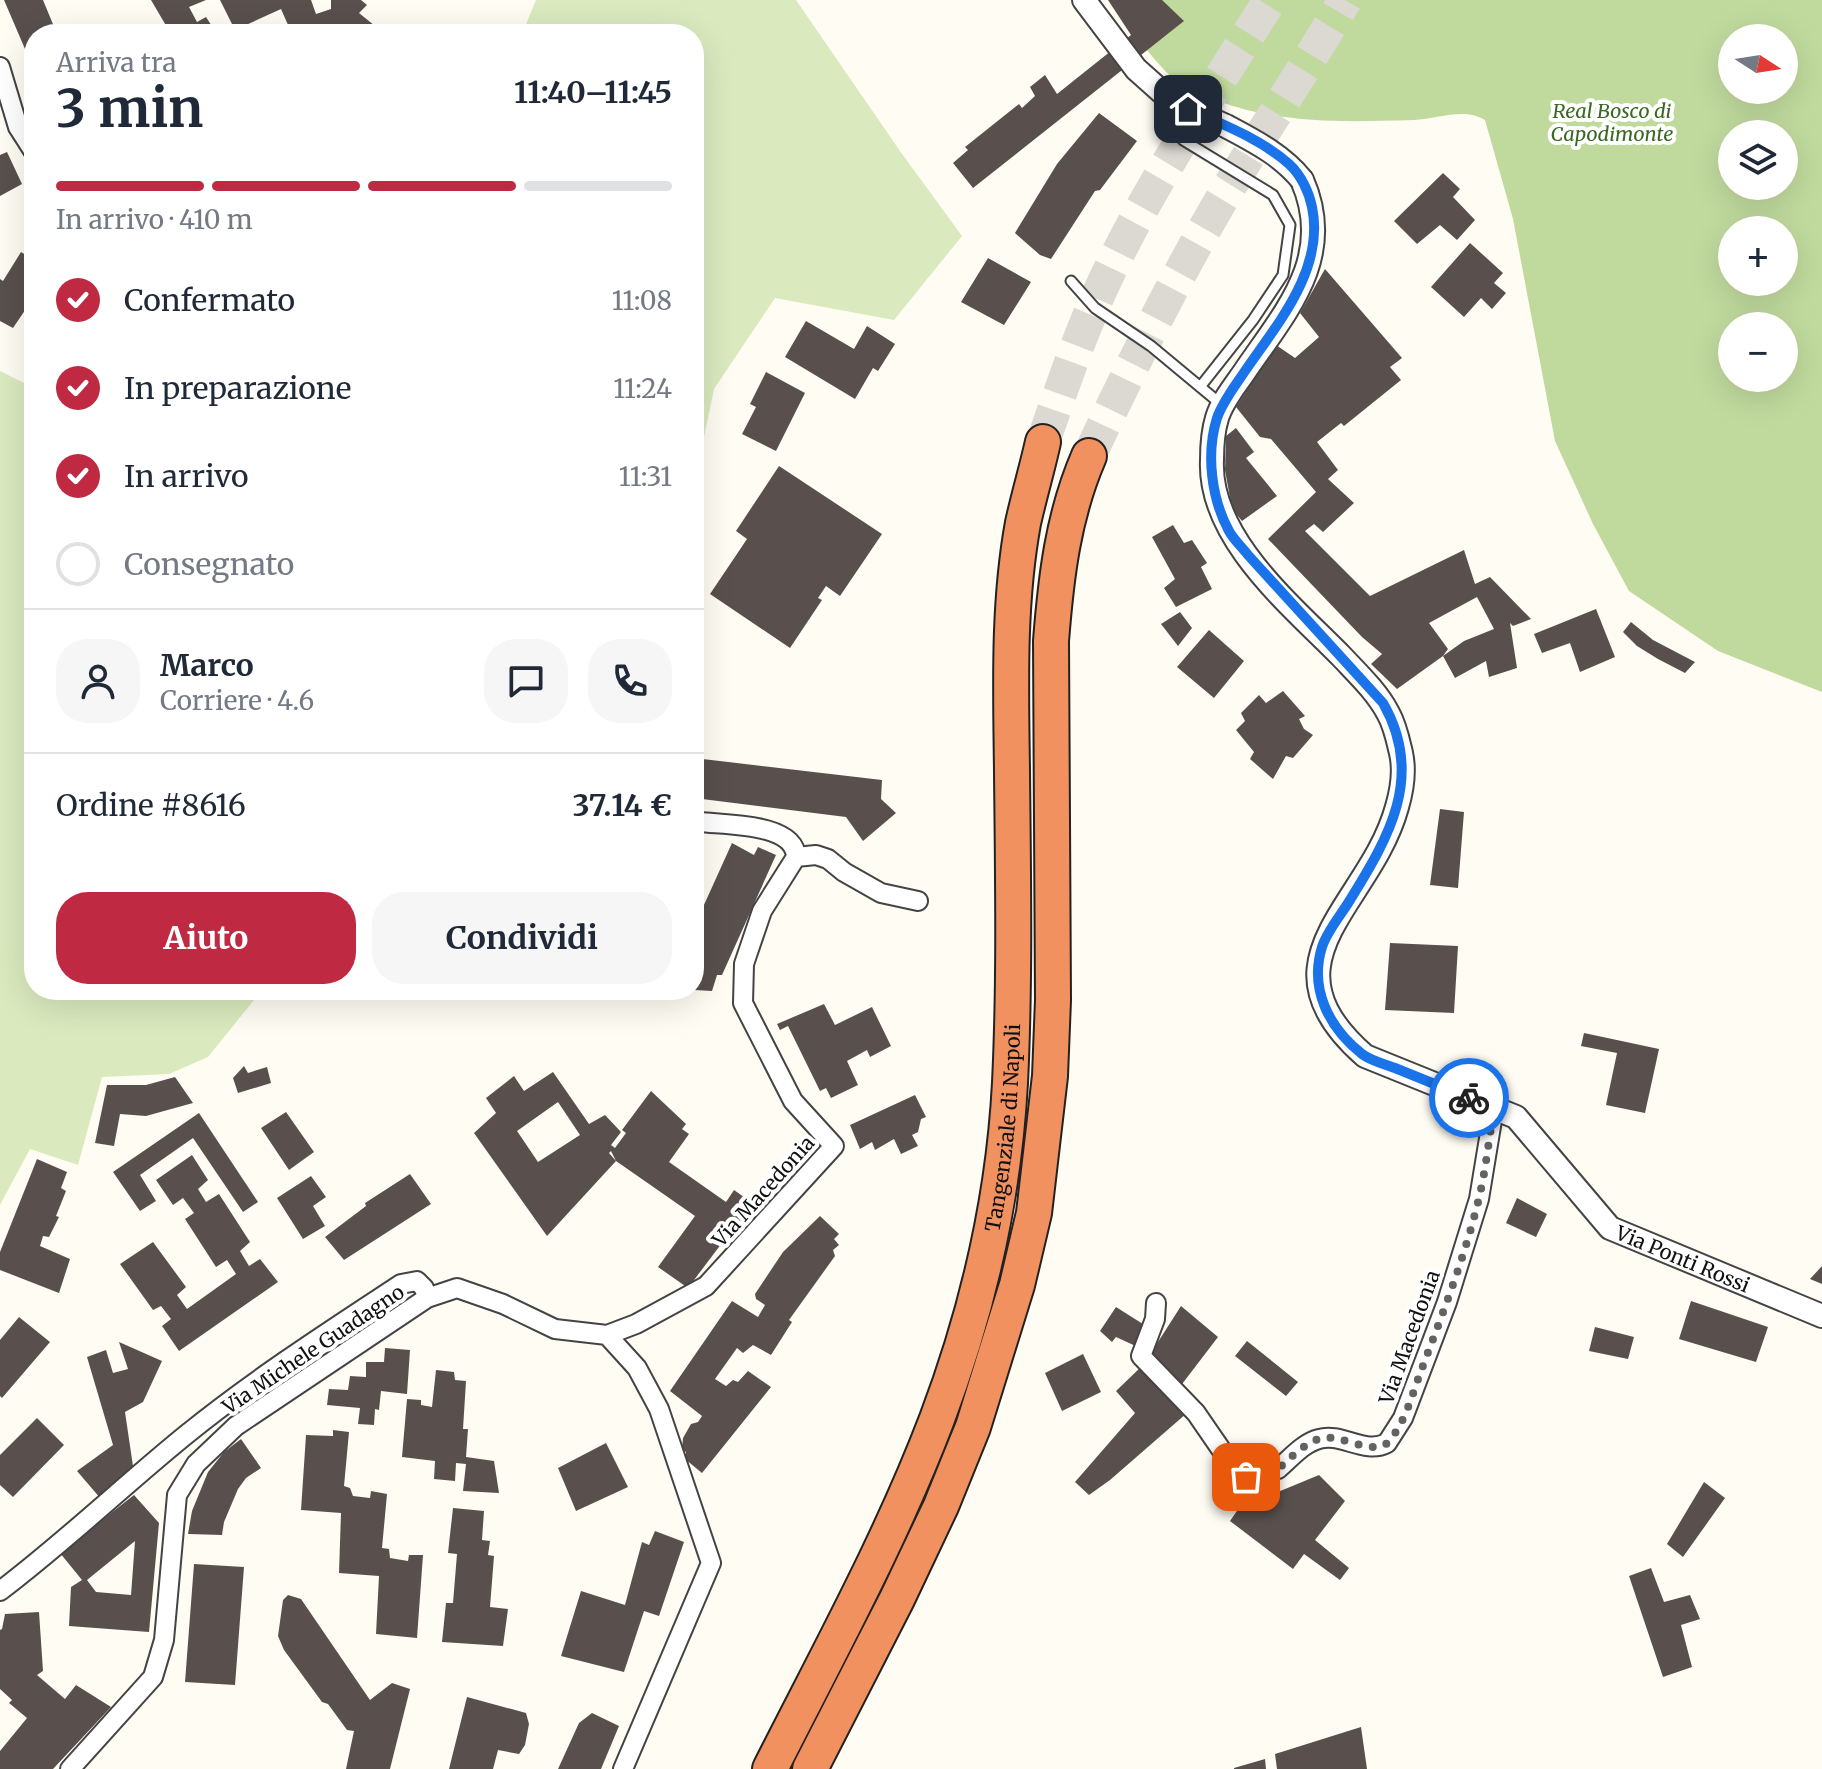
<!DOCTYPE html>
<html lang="it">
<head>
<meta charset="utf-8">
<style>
	:root { --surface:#fff; --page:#f6f6f7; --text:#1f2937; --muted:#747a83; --line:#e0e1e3; --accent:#bf2a42 }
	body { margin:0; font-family:Merriweather,serif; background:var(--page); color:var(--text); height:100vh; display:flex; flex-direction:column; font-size:30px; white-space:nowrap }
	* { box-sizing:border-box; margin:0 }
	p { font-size:26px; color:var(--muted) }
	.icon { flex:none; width:44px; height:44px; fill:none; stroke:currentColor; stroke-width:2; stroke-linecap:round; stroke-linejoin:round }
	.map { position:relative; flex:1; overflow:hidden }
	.drawer { position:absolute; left:24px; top:24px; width:680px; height:976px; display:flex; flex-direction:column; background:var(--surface); border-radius:32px; box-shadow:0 8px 32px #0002 }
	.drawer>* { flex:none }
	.needle { width:52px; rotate:102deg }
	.controls { position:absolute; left:1718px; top:24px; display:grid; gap:16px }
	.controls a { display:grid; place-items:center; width:80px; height:80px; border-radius:50%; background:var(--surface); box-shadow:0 8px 32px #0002; font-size:40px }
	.pin { position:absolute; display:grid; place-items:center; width:68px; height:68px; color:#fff; margin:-34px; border-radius:16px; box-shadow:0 4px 12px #0006 }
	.courier { position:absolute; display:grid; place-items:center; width:80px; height:80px; margin:-40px; border:6px solid #1a73e8; border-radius:50%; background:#fff; color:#222; box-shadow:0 2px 10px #0007 }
	.headline em { font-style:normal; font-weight:700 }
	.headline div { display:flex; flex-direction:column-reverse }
	.headline { display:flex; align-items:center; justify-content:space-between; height:136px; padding:0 32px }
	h1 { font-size:52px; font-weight:700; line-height:60px }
	.bar { display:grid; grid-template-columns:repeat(4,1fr); gap:12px 8px; align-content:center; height:96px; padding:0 32px }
	.bar i { height:10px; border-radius:6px; background:var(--line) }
	.bar .selected { background:var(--accent) }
	.bar p { grid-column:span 4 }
	.line { display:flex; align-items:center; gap:20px; padding:0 32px; border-top:2px solid var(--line) }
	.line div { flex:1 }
	.round { display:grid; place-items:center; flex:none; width:84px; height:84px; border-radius:32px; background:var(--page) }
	ol { padding:0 32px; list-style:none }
	li { display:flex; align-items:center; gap:24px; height:88px }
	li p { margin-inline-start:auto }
	li .icon { padding:8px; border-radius:50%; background:var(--accent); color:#fff; stroke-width:4 }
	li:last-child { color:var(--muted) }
	li i { width:44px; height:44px; border:4px solid var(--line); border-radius:50% }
	.primary-button { display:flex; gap:16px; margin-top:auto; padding:16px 32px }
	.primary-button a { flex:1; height:92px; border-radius:32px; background:var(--accent); color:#fff; font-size:32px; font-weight:700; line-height:92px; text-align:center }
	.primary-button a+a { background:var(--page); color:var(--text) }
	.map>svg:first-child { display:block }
	.green { fill:#daeabe }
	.forest { fill:#c0da9d; fill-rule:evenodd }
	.building { fill:#59504d; fill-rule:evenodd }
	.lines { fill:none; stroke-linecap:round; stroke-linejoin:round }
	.motorway-tunnel { stroke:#dbd9d2; stroke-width:34; stroke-dasharray:34 17; stroke-linecap:butt }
	.service-casing { stroke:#444; stroke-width:13 }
	.minor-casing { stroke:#444; stroke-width:22 }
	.tertiary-casing { stroke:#444; stroke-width:26 }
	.motorway-casing { stroke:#222; stroke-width:38 }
	.service { stroke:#fff; stroke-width:9 }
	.minor { stroke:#fff; stroke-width:18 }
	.tertiary { stroke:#fff; stroke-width:22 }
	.motorway { stroke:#f19160; stroke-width:34 }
	.tertiary-bridge-casing { stroke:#444; stroke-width:26; stroke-linecap:butt }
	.tertiary-bridge { stroke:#fff; stroke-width:22 }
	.done { stroke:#646360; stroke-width:8; stroke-dasharray:0 14.4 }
	.route { stroke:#1a73e8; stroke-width:10 }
	.labels { text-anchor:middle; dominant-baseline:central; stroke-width:8; stroke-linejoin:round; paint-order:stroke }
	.park-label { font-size:20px; font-style:italic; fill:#386921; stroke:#fff }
	.street-label { font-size:20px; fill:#111; stroke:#fff }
</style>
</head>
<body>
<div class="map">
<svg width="1822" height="1769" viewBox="0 0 1822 1769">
	<rect width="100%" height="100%" fill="#fffcf4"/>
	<path class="green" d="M536,0H796L900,151L962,236L894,320L775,298L714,389L694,485V34H522Z
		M0,371L34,388V990H262L208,1057L169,1074L102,1077L78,1165L30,1149L0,1205Z"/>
	<path class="forest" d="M1110,0H1822V692L1718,651L1629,591L1593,524L1555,441L1513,219L1485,120C1464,107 1438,119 1414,120C1343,122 1276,125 1208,97C1201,95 1192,92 1186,88C1159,72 1129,25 1110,0ZM1732,38H1784V90H1732ZM1732,134H1784V186H1732ZM1732,230H1784V282H1732ZM1732,326H1784V378H1732Z"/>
	<path class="building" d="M4,0H43L57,34H34V70Z
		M151,0H206L189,7L197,22L206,17L217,34H171Z
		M220,0H311L316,14L331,9V0H361L367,5L359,13L385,34H292L281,9L235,30Z
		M1108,0H1162L1184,21L973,188L953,163L968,150L965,147L1019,104L1022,108L1035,96L1030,87L1045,75L1057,94L1131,35Z
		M1099,113L1137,141L1100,190L1095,191L1051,259L1040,255L1015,233L1057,164Z
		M7,152L22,184L0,196V155Z
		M1443,173L1460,189L1453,197L1475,220L1457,240L1440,225L1417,244L1394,221Z
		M1470,243L1503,273L1494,283L1506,293L1492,309L1481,298L1464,317L1431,287Z
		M21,252L32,259L34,255V297L13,328L0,321V279L3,281Z
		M988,258L1031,282L1004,325L961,302Z
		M1325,269L1402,358L1390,367L1401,380L1344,426L1341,423L1317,442L1338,470L1328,479L1354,503L1323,532L1314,524L1305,531L1370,596L1464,550L1475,584L1490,577L1531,619L1513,626L1510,623L1517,668L1489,677L1486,661L1455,678L1443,656L1464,641L1494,629L1477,597L1429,623L1448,649L1443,656L1397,689L1371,664L1382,654L1362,637L1268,539L1316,492L1271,439L1260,437L1236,407L1276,345L1295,358L1319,337L1300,313Z
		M806,321L854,349L867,326L895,344L878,371L873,368L855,399L785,357Z
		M766,372L805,393L776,451L742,434L756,407L750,404Z
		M1236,428L1254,452L1246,458L1277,496L1242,521L1232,509L1225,470L1226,436Z
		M779,466L882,534L840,596L826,586L818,598L822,600L790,648L710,594L747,539L736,531Z
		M1173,525L1184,543L1192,540L1207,563L1201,567L1212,589L1176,607L1164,588L1175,579L1152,537Z
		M1596,609L1615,657L1580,672L1570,643L1542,653L1534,634Z
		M1180,612L1192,628L1178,646L1161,624Z
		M1631,622L1653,640L1695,662L1685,673L1658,659L1637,646L1623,632Z
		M1209,630L1244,661L1214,698L1177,667Z
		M1283,691L1305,716L1299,719L1304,729L1313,735L1293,758L1286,756L1273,779L1250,759L1254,752L1236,730L1245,721L1241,713L1259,695L1266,703Z
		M694,758L882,780L881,799L896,813L863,841L846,817L694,798Z
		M1440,809L1464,812L1458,888L1430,885Z
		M732,843L754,855L758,847L776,855L722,975H717L712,991L694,990V927Z
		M1390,943L1458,946L1454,1013L1385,1010Z
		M824,1004L835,1025L872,1007L891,1046L870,1057L867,1050L847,1061L858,1085L831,1098L826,1088L820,1091L788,1026L780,1030L777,1024Z
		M1584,1033L1659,1049L1645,1113L1606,1105L1617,1053L1581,1046Z
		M244,1066L248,1073L267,1067L271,1083L238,1093L233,1078Z
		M553,1072L589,1124L605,1115L621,1132L611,1145L615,1148L626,1133L622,1130L651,1091L686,1124L682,1129L689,1134L669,1162L726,1202L734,1190L761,1209L740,1231L734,1227L688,1288L658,1267L695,1216L616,1161L611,1151L609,1153L616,1161L547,1236L474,1133L496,1113L486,1098L514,1076L524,1091ZM558,1102L580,1135L538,1162L517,1131Z
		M175,1077L193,1103L146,1116L120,1114L114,1146L95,1143L107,1085H146Z
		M915,1095L926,1117L921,1119L918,1132L912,1135L918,1146L901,1154L894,1139L875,1150L872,1142L860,1149L850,1125Z
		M286,1112L314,1152L289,1170L261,1128Z
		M199,1113L258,1202L243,1212L193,1138L140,1175L156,1201L140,1211L113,1172Z
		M192,1155L208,1180L198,1189L206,1202L219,1194L250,1242L240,1251L249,1266L260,1259L278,1282L179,1351L162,1326L171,1319L161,1306L153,1310L120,1264L153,1242L186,1287L177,1295L187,1309L236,1274L227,1260L216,1267L185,1219L194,1213L183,1198L173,1205L156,1180Z
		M37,1159L67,1172L61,1188L66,1191L56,1216L59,1217L49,1237L43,1236L40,1246L70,1259L59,1293L0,1270V1252Z
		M410,1174L431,1204L344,1260L325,1237L366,1206L365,1203Z
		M311,1176L326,1197L313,1206L325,1226L303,1239L277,1198Z
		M1517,1198L1547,1214L1536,1237L1506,1223Z
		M820,1216L839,1234L834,1239L839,1245L833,1250L835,1256L789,1320L792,1322L771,1355L753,1345L743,1353L737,1348L715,1379L726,1386L733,1380L738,1382L748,1371L771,1387L702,1473L685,1459L686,1452L682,1449L683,1438L691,1424L698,1422L702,1416L670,1391L732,1301L758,1317L765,1305L756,1299L755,1294L783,1252Z
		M1822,1266V1284L1810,1279Z
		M1691,1301L1768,1327L1756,1362L1679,1339Z
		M1181,1306L1218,1337L1179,1388L1149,1356Z
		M1116,1307L1146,1326L1140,1348L1116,1337L1112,1342L1100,1331Z
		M19,1317L50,1342L2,1398L0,1396V1340Z
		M1595,1327L1634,1337L1628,1359L1589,1351Z
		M1247,1341L1298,1382L1286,1396L1235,1356Z
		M119,1342L162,1361L143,1402L125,1412L134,1473L101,1499L77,1471L113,1445L87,1357L106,1350L113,1373L128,1369Z
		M385,1348L410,1350L407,1394L381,1391L379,1410L375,1409L374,1425L358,1424L360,1408L327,1405L329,1389L348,1390L350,1376L366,1377V1362H384Z
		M1083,1354L1101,1392L1062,1411L1045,1373Z
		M1143,1365L1187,1413L1110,1480L1089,1495L1075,1482L1135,1413L1116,1391Z
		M436,1370L454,1372L455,1380L466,1381L463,1429H468L466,1457L494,1461L499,1493L463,1491L466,1464L456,1463L455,1481L434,1479L435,1461L402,1457L407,1399L421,1400V1405L432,1407Z
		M37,1418L64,1445L13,1497L0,1485V1455Z
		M333,1430L349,1432L344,1486L350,1488L353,1496L370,1498L371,1491L387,1494L382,1548L389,1549L390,1558L408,1561L409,1555H423L417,1638L376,1634L379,1576L339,1573L341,1513L301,1510L306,1435L333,1436Z
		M241,1439L261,1468L246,1478L238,1489L224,1522L222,1535L188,1534L192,1511L208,1472L224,1452Z
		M606,1443L628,1487L576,1511L558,1468Z
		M1319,1475L1345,1501L1315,1540L1349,1568L1340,1580L1304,1554L1293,1569L1230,1521L1239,1508Z
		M1704,1482L1725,1498L1683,1557L1667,1544Z
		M134,1495L159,1523L149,1632L69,1626L71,1587L82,1580L60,1553ZM135,1541L131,1595L96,1592L87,1580Z
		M453,1508L484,1511L482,1540L490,1541L488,1555L494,1556L490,1607L508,1609L503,1646L442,1642L446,1603H453L457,1554L448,1553Z
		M655,1531L684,1542L659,1616L644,1611L624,1672L561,1656L581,1591L625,1605L642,1542L649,1545Z
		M194,1564L244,1567L235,1685L185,1682Z
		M1651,1568L1664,1602L1690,1595L1700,1619L1681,1625L1692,1667L1663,1677L1629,1576Z
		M288,1595L301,1599L370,1700L392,1683L410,1689L390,1769H346L354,1731L347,1730L328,1704L322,1702L284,1650L278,1636L283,1600Z
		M39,1612L43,1671L37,1675L65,1699L76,1685L111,1707L53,1769H0V1751L27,1718L9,1703L12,1700L0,1689V1630L2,1629L5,1614Z
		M467,1697L526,1713L529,1724L525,1745L519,1754L498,1750L493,1769H449Z
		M592,1713L619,1726L601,1769H558L579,1723Z
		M1361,1727L1367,1769H1277L1275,1754Z
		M1265,1759L1266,1769H1234V1768Z"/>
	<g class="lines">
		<path class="motorway-tunnel" d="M1043,442C1062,387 1081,331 1106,278C1152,181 1213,91 1270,0
			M1089,456C1130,369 1172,284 1220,202C1261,134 1305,69 1345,0"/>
		<defs>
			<path id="service" d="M1183,140L1273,195L1290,225L1283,275L1253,320L1200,387
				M1071,281L1095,308L1151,346L1222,405"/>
			<path id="minor" d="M0,67L18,127L34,152
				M796,857L816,855L828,859L844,872L881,893L918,901
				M1156,1303L1155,1319L1141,1356L1196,1413L1240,1477H1246L1271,1463L1278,1469C1290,1459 1303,1443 1319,1439C1341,1432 1365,1455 1387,1443L1403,1418L1447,1302L1479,1199L1494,1108
				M607,1335L637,1368L659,1409L711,1563L623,1769
				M0,1591C65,1542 124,1485 187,1434C255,1379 328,1332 401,1284L417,1281L424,1288L427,1298
				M70,1769L153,1677L164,1640L177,1495L196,1464L236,1426L427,1298L457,1288L503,1304L555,1329L607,1335L636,1324L706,1286L834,1146L793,1101L743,1003L744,964L762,911L796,857C795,823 726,825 700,822L694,824"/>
			<g id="tertiary">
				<path d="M1084,0L1136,69L1173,102L1226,126"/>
				<path id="s1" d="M1302,180C1336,257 1286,311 1245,371C1235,386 1222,401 1217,418C1213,431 1212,447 1212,460C1208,538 1292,606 1342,657C1358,674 1377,692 1388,713C1395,725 1398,740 1401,753C1405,771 1402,790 1397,807C1370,906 1255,960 1365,1056L1516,1117L1610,1228L1822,1316"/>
			</g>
			<g id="motorway">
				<path id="s2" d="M770,1769C828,1654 891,1540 937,1419C977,1313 1004,1197 1010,1083C1015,979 1013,875 1012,771C1011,689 1008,605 1023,523C1029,496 1037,469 1043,442"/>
				<path d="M810,1769L897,1599L941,1506L973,1427L1017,1285L1034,1213L1050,1076L1053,1000L1051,641C1056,577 1063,516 1089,456"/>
			</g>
		</defs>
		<use href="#service" class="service-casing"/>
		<use href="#minor" class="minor-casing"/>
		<use href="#tertiary" class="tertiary-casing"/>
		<use href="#motorway" class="motorway-casing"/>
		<use href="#service" class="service"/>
		<use href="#minor" class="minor"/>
		<use href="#tertiary" class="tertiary"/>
		<use href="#motorway" class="motorway"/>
		<defs>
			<path id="tertiary-bridge" d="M1226,126C1254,141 1282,155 1302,180"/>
		</defs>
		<use href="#tertiary-bridge" class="tertiary-bridge-casing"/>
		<use href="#tertiary-bridge" class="tertiary-bridge"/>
	</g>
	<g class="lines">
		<path class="done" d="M1246,1477L1271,1463L1278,1469C1291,1458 1305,1442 1322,1438C1340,1434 1374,1456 1387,1443C1405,1425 1412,1394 1421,1371C1442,1315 1465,1257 1479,1198C1486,1169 1489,1138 1494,1108L1469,1098"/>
		<path class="route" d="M1188,109C1222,124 1261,139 1289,164C1301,175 1309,192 1312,207C1325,269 1278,323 1245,371C1235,386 1223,401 1217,418C1206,453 1211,498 1229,531C1233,539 1242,547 1248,555L1383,703C1425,776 1389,837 1350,900C1341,915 1327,931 1322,947C1309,989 1329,1028 1362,1054C1371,1061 1385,1064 1395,1068C1420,1078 1444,1088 1469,1098"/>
	</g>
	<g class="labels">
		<g class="park-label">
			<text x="1612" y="110">Real Bosco di<tspan x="1612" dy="23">Capodimonte</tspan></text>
		</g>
		<g class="street-label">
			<text stroke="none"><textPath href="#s2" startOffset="688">Tangenziale di Napoli</textPath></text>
			<text transform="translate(763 1191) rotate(-48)">Via Macedonia</text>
			<text stroke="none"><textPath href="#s1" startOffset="1392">Via Ponti Rossi</textPath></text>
			<text transform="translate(1409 1337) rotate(-70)">Via Macedonia</text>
			<text transform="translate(313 1349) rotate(-34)">Via Michele Guadagno</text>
		</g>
	</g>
</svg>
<div class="controls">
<a><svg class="needle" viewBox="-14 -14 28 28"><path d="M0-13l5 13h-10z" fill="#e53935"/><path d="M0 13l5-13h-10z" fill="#747a83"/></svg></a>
<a><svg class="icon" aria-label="layers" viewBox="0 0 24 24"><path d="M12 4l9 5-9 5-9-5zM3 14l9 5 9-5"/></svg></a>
<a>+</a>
<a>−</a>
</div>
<div class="pin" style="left:1246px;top:1477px;background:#ea580c"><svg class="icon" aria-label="bag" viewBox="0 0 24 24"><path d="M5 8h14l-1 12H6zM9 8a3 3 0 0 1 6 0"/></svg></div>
<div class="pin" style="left:1188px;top:109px;background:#1f2937"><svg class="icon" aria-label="home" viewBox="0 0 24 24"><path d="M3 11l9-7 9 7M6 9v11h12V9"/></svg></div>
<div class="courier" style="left:1469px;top:1098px"><svg class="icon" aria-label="bike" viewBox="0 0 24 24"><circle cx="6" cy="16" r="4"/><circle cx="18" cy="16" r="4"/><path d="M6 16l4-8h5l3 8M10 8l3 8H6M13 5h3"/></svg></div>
<section class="drawer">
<div class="headline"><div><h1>3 min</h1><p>Arriva tra</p></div><em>11:40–11:45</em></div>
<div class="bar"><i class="selected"></i><i class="selected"></i><i class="selected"></i><i></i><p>In arrivo · 410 m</p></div>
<ol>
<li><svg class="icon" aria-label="check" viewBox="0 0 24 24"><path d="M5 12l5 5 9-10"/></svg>Confermato<p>11:08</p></li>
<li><svg class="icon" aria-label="check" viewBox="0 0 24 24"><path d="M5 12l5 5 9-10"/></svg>In preparazione<p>11:24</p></li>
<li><svg class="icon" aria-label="check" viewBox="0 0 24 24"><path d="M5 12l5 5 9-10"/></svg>In arrivo<p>11:31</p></li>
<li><i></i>Consegnato</li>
</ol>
<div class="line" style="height:144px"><a class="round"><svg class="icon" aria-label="person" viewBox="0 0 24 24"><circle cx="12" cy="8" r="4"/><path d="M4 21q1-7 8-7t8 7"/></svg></a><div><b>Marco</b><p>Corriere · 4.6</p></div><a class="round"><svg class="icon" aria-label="chat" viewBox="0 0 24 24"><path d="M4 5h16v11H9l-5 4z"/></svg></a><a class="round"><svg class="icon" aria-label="phone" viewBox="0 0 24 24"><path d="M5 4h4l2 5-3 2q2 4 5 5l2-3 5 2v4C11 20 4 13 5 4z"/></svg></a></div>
<div class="line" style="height:104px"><div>Ordine #8616</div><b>37.14 €</b></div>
<div class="primary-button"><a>Aiuto</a><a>Condividi</a></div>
</section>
</div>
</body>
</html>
